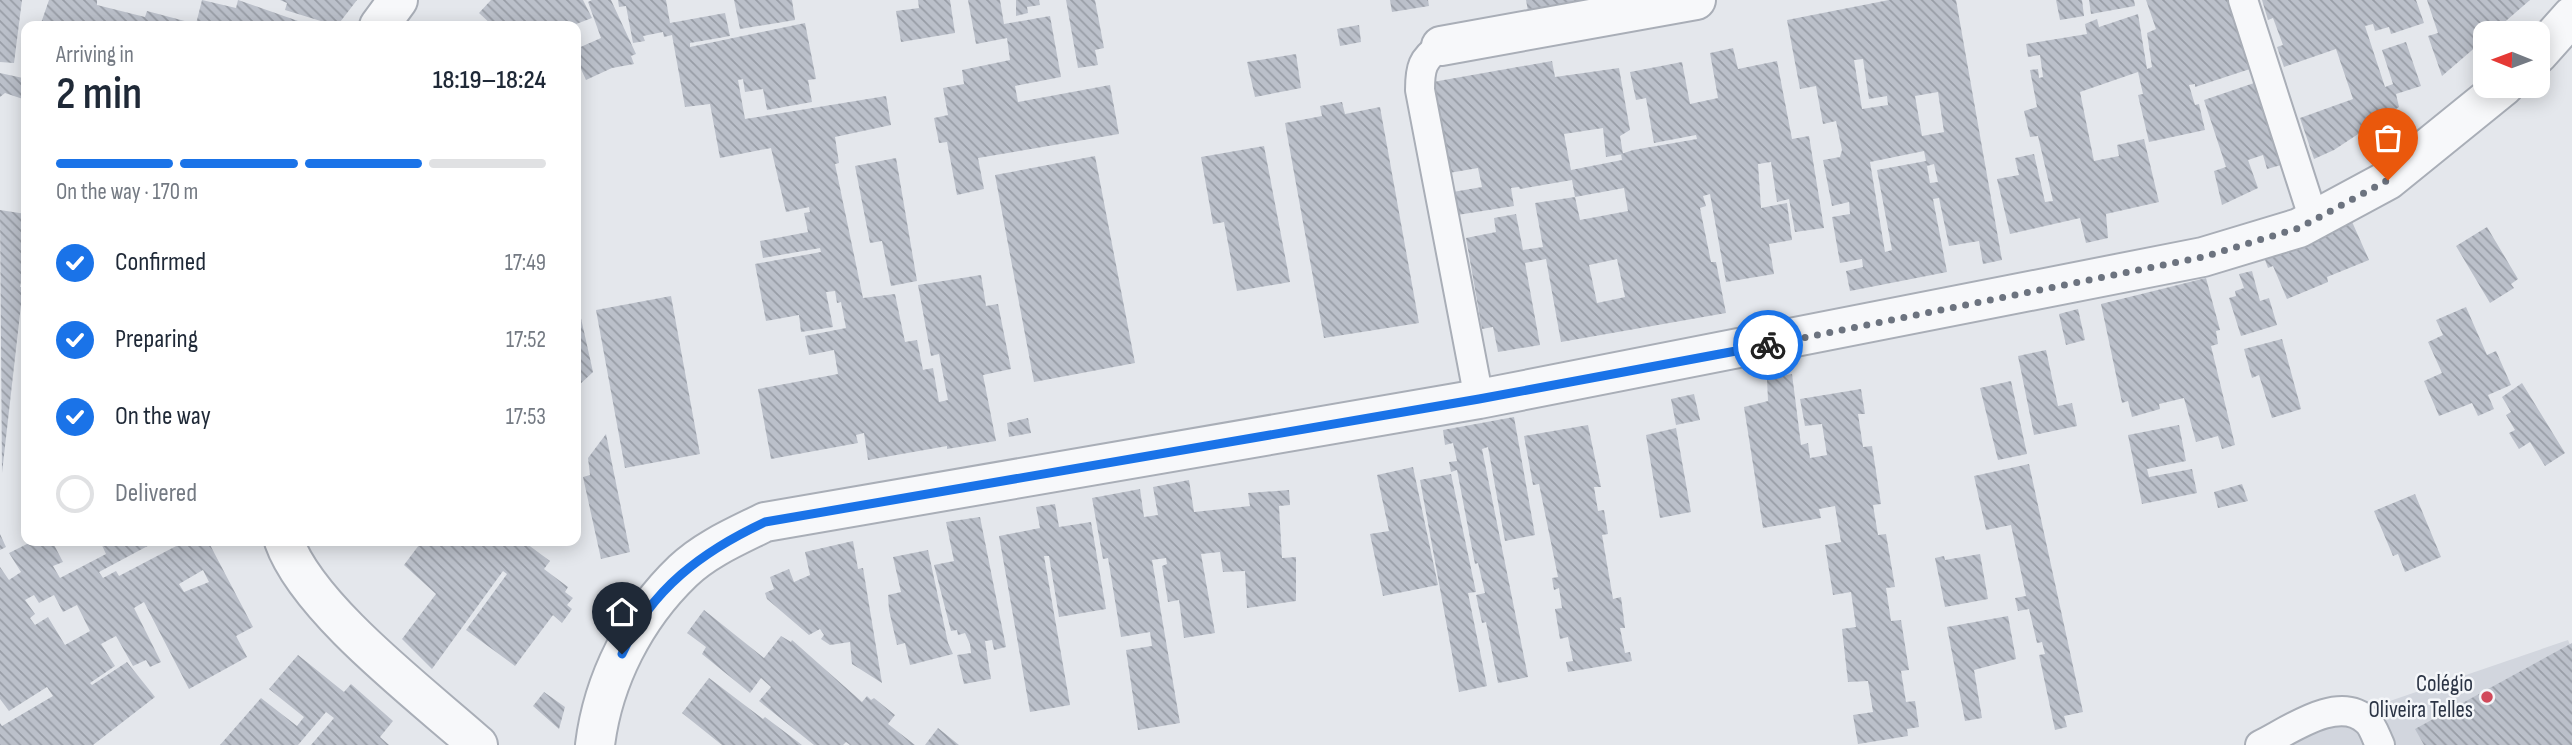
<!DOCTYPE html>
<html lang="en">
<head>
<meta charset="utf-8">
<style>
	:root { --surface:#fff; --page:#f6f6f7; --text:#1f2937; --muted:#747a83; --line:#e0e1e3; --accent:#1a73e8 }
	body { margin:0; font-family:"Sofia Sans Condensed",sans-serif; background:var(--page); color:var(--text); height:100vh; display:flex; flex-direction:column; font-size:26px; white-space:nowrap }
	* { box-sizing:border-box; margin:0 }
	p { font-size:23px; color:var(--muted) }
	.icon { flex:none; width:38px; height:38px; fill:none; stroke:currentColor; stroke-width:2; stroke-linecap:round; stroke-linejoin:round }
	.map { position:relative; flex:1; overflow:hidden }
	.drawer { position:absolute; left:21px; top:21px; width:560px; height:525px; display:flex; flex-direction:column; background:var(--surface); border-radius:14px; box-shadow:0 4px 18px #0003 }
	.drawer>* { flex:none }
	.needle { width:46px; rotate:271deg }
	.buttons { position:absolute; left:2473px; top:21px; display:grid; gap:14px }
	.buttons a { display:grid; place-items:center; width:77px; height:77px; border-radius:14px; background:var(--surface); box-shadow:0 4px 18px #0003; font-size:35px }
	.pin { position:absolute; display:grid; place-items:center; width:60px; height:60px; color:#fff; margin:-72px -30px; border-radius:50% 50% 50% 0; rotate:-45deg; box-shadow:0 0 7px #0007 }
	.pin .icon { rotate:45deg }
	.courier { position:absolute; display:grid; place-items:center; width:70px; height:70px; margin:-35px; border:5px solid #1a73e8; border-radius:50%; background:#fff; color:#222; box-shadow:0 2px 9px #0007 }
	.summary em { font-style:normal; font-weight:600 }
	.summary div { display:flex; flex-direction:column-reverse }
	.summary { display:flex; align-items:center; justify-content:space-between; height:119px; padding:0 35px }
	h1 { font-size:46px; font-weight:600; line-height:52px }
	.bar { display:grid; grid-template-columns:repeat(4,1fr); gap:10px 7px; align-content:center; height:84px; padding:0 35px }
	.bar i { height:9px; border-radius:5px; background:var(--line) }
	.bar .on { background:var(--accent) }
	.bar p { grid-column:span 4 }
	ol { padding:0 35px; list-style:none }
	li { display:flex; align-items:center; gap:21px; height:77px }
	li p { margin-inline-start:auto }
	li .icon { padding:7px; border-radius:50%; background:var(--accent); color:#fff; stroke-width:4 }
	li:last-child { color:var(--muted) }
	li i { width:38px; height:38px; border:4px solid var(--line); border-radius:50% }
	.map>svg:first-child { display:block }
	.built { fill:#d2d6de }
	.building { fill:url(#building-back-hatch); fill-rule:evenodd }
	.lines { fill:none; stroke-linecap:round; stroke-linejoin:round }
	.lane-casing { stroke:#a9aeb7; stroke-width:32 }
	.street-casing { stroke:#a9aeb7; stroke-width:42 }
	.lane { stroke:#f7f8fa; stroke-width:28 }
	.street { stroke:#f7f8fa; stroke-width:38 }
	.done { stroke:#6c737f; stroke-width:7; stroke-dasharray:0 12.6 }
	.route { stroke:#1a73e8; stroke-width:9 }
	.poi-dot { fill:#d1495b; stroke:#f4f6f9; stroke-width:2.5 }
	.labels { text-anchor:middle; dominant-baseline:central; stroke-width:5; stroke-linejoin:round; paint-order:stroke }
	.poi-label { font-size:23px; fill:#2b3445; stroke:#f4f6f9; text-anchor:end }
</style>
</head>
<body>
<div class="map">
<svg width="2572" height="745" viewBox="0 0 2572 745">
	<defs>
		<pattern id="building-back-hatch" width="6" height="6" patternUnits="userSpaceOnUse" patternTransform="scale(1.75)"><rect width="6" height="6" fill="#bbc0ca"/><path d="M-1 5l2 2M0 0l6 6M5-1l2 2" fill="none" stroke="#989da6"/></pattern>
	</defs>
	<rect width="100%" height="100%" fill="#e4e7ec"/>
	<path class="built" d="M2568,640L2572,649V745H2261Z"/>
	<path class="building" d="M0,0H22L14,63L0,62Z
		M49,0H97V5L145,17L147,11L196,24L202,0L236,8L238,0L298,21L296,26H40Z
		M280,0H357L337,26L285,10L287,3Z
		M491,0H583L592,18L571,26H493L479,13Z
		M592,0H611L636,54L631,56L634,64L612,68L586,80L576,58V49L601,38L588,2Z
		M618,0H666L670,23L725,13L730,36L690,43V47L805,23L816,79L808,80L812,102L767,110L763,89L745,92L743,79L738,80L745,119L886,96L891,125L835,137L839,163L835,164L863,298L895,294L905,342L917,340L923,370L933,368L939,402L948,400L939,354L931,356L918,285L981,275L986,306L998,304L1011,369L983,375L996,441L947,449V446L868,460L864,433L856,435L858,443L771,459L758,389L838,374L834,350L809,355L805,336L846,328L841,302L837,303L835,291L826,292L833,327L801,332L799,315L766,321L755,264L821,252L820,248L763,258L760,241L808,232L804,213L810,212L809,207L786,212L771,148L720,158L710,104L685,107L672,35L664,37L663,32L643,36L645,41L633,43L626,6L619,7Z
		M734,0H792L795,20L740,29Z
		M918,0H950L955,33L901,42L896,11L919,8Z
		M968,0H1000L1004,24L1050,16L1061,77L1015,86L1018,102L1110,85L1119,134L978,158L984,189L957,195L947,142L939,143L934,118L948,115L943,88L964,84L962,70L1010,60L1007,38L976,44Z
		M1016,0H1039L1040,5L1027,7L1028,13L1016,16Z
		M1066,0H1095L1104,48L1095,50L1098,65L1078,68Z
		M1390,0H1428L1429,6L1392,12Z
		M1526,0H1582V1L1528,11Z
		M1889,0H1956L2002,260L1983,264L1979,241L1949,246L1939,198L1933,199L1947,272L1850,291L1846,271L1863,267L1862,259L1840,263L1832,217L1850,214L1849,202L1832,206L1823,160L1840,157L1842,150L1836,121L1823,124L1816,86L1800,89L1787,20ZM1863,59L1869,99L1887,96L1888,105L1862,109L1854,60ZM1938,92L1944,132L1922,136L1915,96ZM1924,151L1926,161L1877,170L1892,250L1885,252L1870,162ZM1934,164L1938,182L1930,183L1927,166Z
		M2056,0H2082L2084,16L2060,20Z
		M2089,0H2134L2135,6L2091,14Z
		M2146,0H2227L2250,69L2195,87V84L2189,85L2195,105L2199,104L2205,130L2149,142L2138,95L2143,94L2138,72L2080,92L2094,161L2119,156L2117,145L2144,139L2159,202L2106,214L2108,238L2086,243L2080,218L2010,234L1997,179L2019,175L2015,158L2034,154L2045,202L2053,201L2038,136L2030,137L2024,111L2037,107L2030,70L2038,69L2039,78L2043,77L2040,55L2028,57L2026,44L2087,34L2085,24L2097,19L2099,27L2138,14L2147,69L2152,67L2147,33L2156,29Z
		M2262,0H2416L2424,23L2391,34L2389,27L2375,31L2373,24L2365,26L2385,87L2393,84L2382,50L2406,42L2421,86L2396,94L2399,107L2334,150L2314,159L2300,118L2353,99L2336,49L2284,67L2277,47L2283,45L2273,18L2268,20Z
		M2427,0H2530L2492,33H2485V39L2442,76L2428,36L2438,33Z
		M1359,25L1361,42L1340,46L1337,29Z
		M1733,48L1738,69L1777,61L1792,139L1809,136L1824,228L1795,232L1789,199L1777,202L1771,162L1758,164L1761,208L1787,203L1792,240L1769,244L1774,274L1726,282L1710,194L1703,196L1706,206L1700,208L1711,262H1716L1726,313L1561,342L1546,259L1525,263L1540,345L1498,352L1493,327L1482,329L1466,238L1496,232L1494,218L1516,214L1523,250L1543,247L1535,203L1575,197L1572,180L1520,189L1519,187L1511,188L1514,206L1451,216L1447,193L1482,187L1478,168L1443,174L1427,83L1552,61L1555,77L1619,68L1630,130L1620,136L1623,154L1606,157L1603,128L1564,134L1571,170L1622,160L1621,154L1633,150L1697,139L1696,135L1654,143L1646,98L1636,100L1630,72L1682,62L1690,104L1718,98L1710,53ZM1624,188L1628,211L1580,220L1575,197ZM1617,259L1625,297L1597,303L1589,265Z
		M1296,54L1301,88L1255,97L1247,62Z
		M26,69V100L5,93L0,97V73L23,78Z
		M2254,83L2281,165L2267,169L2263,155L2248,160L2258,188L2222,205L2214,171L2226,167L2204,100Z
		M1342,102L1345,114L1380,107L1419,323L1324,338L1285,123L1322,116L1320,106Z
		M1264,146L1290,282L1237,291L1224,222L1213,224L1201,157Z
		M1095,156L1135,363L1034,382L995,175Z
		M896,158L917,281L891,286L882,241L870,243L855,166Z
		M0,210L26,214V252L20,287H23L2,473Z
		M2349,215L2369,260L2327,277L2328,282L2287,299L2273,266L2268,268L2264,257Z
		M2487,227L2518,279L2511,284L2514,288L2490,303L2456,246Z
		M2252,271L2260,301L2269,298L2277,325L2241,336L2229,298L2236,296L2235,291L2244,288L2239,274Z
		M2206,278L2220,330L2216,331L2218,344L2211,346L2235,445L2222,449L2218,436L2196,442L2184,398L2159,404L2160,409L2132,417L2128,401L2122,403L2101,304Z
		M576,296L593,372L576,388Z
		M671,296L700,454L625,468L596,310Z
		M2466,307L2487,355L2496,351L2511,385L2488,395L2494,409L2478,416L2472,403L2439,416L2424,381L2442,373L2428,342L2443,335L2436,320Z
		M2078,309L2085,340L2066,345L2059,314Z
		M2282,339L2301,409L2272,418L2259,375L2252,378L2244,349Z
		M2046,350L2058,406L2072,403L2077,426L2034,435L2018,356Z
		M1792,374L1801,445L1808,443L1810,458L1827,455L1822,424L1805,426L1800,399L1861,389L1865,414H1858L1863,447L1872,446L1881,504L1873,505L1878,535L1886,534L1895,587L1886,588L1891,621L1901,620L1909,670L1901,671L1906,702L1915,701L1919,727L1907,729L1908,736L1858,744L1853,715L1873,712L1868,681L1848,682L1842,629L1856,627L1851,592L1833,595L1825,545L1841,542L1835,506L1819,509L1821,518L1763,528L1744,407L1768,401L1767,379Z
		M2011,381L2027,454L1998,460L1980,388Z
		M2522,383L2565,453L2545,466L2530,442L2519,449L2509,433L2515,430L2506,415L2511,412L2502,397Z
		M1694,394L1700,420L1676,425L1671,399Z
		M1514,417L1535,535L1505,541L1488,447L1482,449L1528,677L1498,683L1486,622L1482,623L1476,595L1485,593L1478,563L1475,564L1457,470L1451,472L1449,462L1457,461L1453,443L1445,445L1443,430Z
		M1028,418L1031,433L1009,437L1007,423Z
		M1588,425L1601,487H1594L1598,511L1604,510L1608,534L1602,535L1613,599L1621,597L1625,628H1620L1625,653L1630,652L1632,661L1568,672L1566,662L1573,661L1568,637L1560,639L1555,609L1562,608L1559,588L1554,590L1552,578L1558,577L1539,484L1533,485L1524,436Z
		M2179,425L2186,461L2147,469L2149,477L2192,469L2197,493L2142,504L2128,435Z
		M1676,428L1691,512L1660,518L1646,435Z
		M606,434L630,552L601,559L583,477L590,475L588,458Z
		M2029,464L2083,712L2064,716L2067,727L2055,730L2039,655L2045,654L2042,642L2037,643L2029,609L2018,611L2015,598L2026,596L2011,525L1986,530L1974,476Z
		M1413,467L1438,585L1383,596L1370,534L1389,531L1377,475Z
		M1451,474L1476,592L1468,593L1487,686L1459,692L1420,480Z
		M1189,480L1194,512L1250,506L1248,493L1289,490L1290,505L1279,506L1282,558L1296,557V601L1247,608L1245,571L1223,572L1220,552L1201,554L1215,633L1184,638L1179,600L1168,602L1162,566L1167,564L1166,558L1152,560L1180,723L1138,730L1126,650L1152,646L1150,632L1121,637L1108,558L1103,559L1092,498L1140,489L1144,517L1158,515L1153,487Z
		M2242,484L2248,501L2218,508L2214,492Z
		M2415,494L2441,557L2405,572L2398,554L2393,556L2374,511Z
		M1055,504L1059,527L1091,522L1106,609L1059,617L1049,556H1044L1070,705L1030,712L999,536L1040,528L1036,507Z
		M980,517L1006,647L994,650L992,640L985,641L991,679L964,684L957,655L971,653L970,644L965,633L958,635L957,630L951,631L934,565L954,561L946,522Z
		M0,534L6,547L0,550Z
		M33,541H52L63,562L53,566L60,578L106,554L100,541H157L99,572L103,578L116,571L119,576L180,544L178,541H208L253,627L236,636L247,657L189,689L144,602L134,608L161,662L150,667L146,660L133,666L116,636L101,644L115,666L90,683L92,685L127,662L155,697L93,745H0V723L2,726L53,696L47,687L9,711L0,699V567L9,580L21,572L9,553ZM203,570L209,582L184,592L179,584ZM34,595L39,603L54,595L63,612L77,605L90,631L65,645L48,617L35,625L30,618L35,614L25,600Z
		M422,541H523L550,561L544,569L568,587L565,592L573,598L567,605L572,609L562,623L553,615L515,666L466,630L507,574L503,571L432,669L402,639L436,594L404,565Z
		M853,541L858,569L863,568L882,683L852,664L850,642L830,645L821,639L824,635L820,629L809,635L767,599L765,593L774,589L770,577L789,569L794,582L810,575L805,552Z
		M928,550L948,643L953,654L910,665L905,643L897,645L889,610L888,595L901,592L893,557Z
		M1980,554L1988,599L1945,607L1935,558L1944,556L1945,560Z
		M704,610L764,658L781,636L791,642L792,640L862,702L867,696L871,700L874,698L895,715L888,724L915,745H850L846,742L843,745H814L759,701L771,687L761,678L750,693L702,654L706,647L687,633Z
		M2008,616L2016,659L1974,670L1982,718L1965,721L1947,627Z
		M2572,643V745H2424L2415,729Z
		M298,655L344,692L351,684L393,721L380,737L389,745H311L334,718L326,712L298,745H220L261,698L297,726L304,717L269,689Z
		M709,678L763,719L765,717L802,745H722L682,713Z
		M544,692L565,707L559,729L533,706Z
		M938,728L959,745H925Z"/>
	<g class="lines">
		<defs>
			<path id="lane" d="M2243,0L2314,220
				M1441,46C1422,59 1420,68 1420,90L1479,399
				M2260,745C2287,732 2339,693 2367,721C2373,726 2376,737 2380,745"/>
			<path id="street" d="M379,26L398,0
				M1441,46L1696,0
				M2538,54L2572,16
				M284,541C308,609 422,695 478,745
				M595,745C603,680 635,617 683,571C706,549 737,536 765,522L1479,399L2203,257L2299,228L2388,180L2504,86"/>
		</defs>
		<use href="#lane" class="lane-casing"/>
		<use href="#street" class="street-casing"/>
		<use href="#lane" class="lane"/>
		<use href="#street" class="street"/>
	</g>
	<g class="lines">
		<path class="done" d="M1768,345L2203,257L2299,228L2388,180"/>
		<path class="route" d="M622,654C651,589 703,551 765,522L1479,399L1768,345"/>
	</g>
	<circle class="poi-dot" cx="2487" cy="697" r="7"/>
	<g class="labels">
		<g class="poi-label">
			<text x="2473" y="684">Colégio<tspan x="2473" dy="26">Oliveira Telles</tspan></text>
		</g>
	</g>
</svg>
<div class="buttons">
<a><svg class="needle" viewBox="-14 -14 28 28"><path d="M0-13l5 13h-10z" fill="#e53935"/><path d="M0 13l5-13h-10z" fill="#747a83"/></svg></a>
</div>
<div class="pin" style="left:2388px;top:180px;background:#ea580c"><svg class="icon" aria-label="bag" viewBox="0 0 24 24"><path d="M5 8h14l-1 12H6zM9 8a3 3 0 0 1 6 0"/></svg></div>
<div class="pin" style="left:622px;top:654px;background:#1f2937"><svg class="icon" aria-label="home" viewBox="0 0 24 24"><path d="M3 11l9-7 9 7M6 9v11h12V9"/></svg></div>
<div class="courier" style="left:1768px;top:345px"><svg class="icon" aria-label="bike" viewBox="0 0 24 24"><circle cx="6" cy="16" r="4"/><circle cx="18" cy="16" r="4"/><path d="M6 16l4-8h5l3 8M10 8l3 8H6M13 5h3"/></svg></div>
<section class="drawer">
<div class="summary"><div><h1>2 min</h1><p>Arriving in</p></div><em>18:19–18:24</em></div>
<div class="bar"><i class="on"></i><i class="on"></i><i class="on"></i><i></i><p>On the way · 170 m</p></div>
<ol>
<li><svg class="icon" aria-label="check" viewBox="0 0 24 24"><path d="M5 12l5 5 9-10"/></svg>Confirmed<p>17:49</p></li>
<li><svg class="icon" aria-label="check" viewBox="0 0 24 24"><path d="M5 12l5 5 9-10"/></svg>Preparing<p>17:52</p></li>
<li><svg class="icon" aria-label="check" viewBox="0 0 24 24"><path d="M5 12l5 5 9-10"/></svg>On the way<p>17:53</p></li>
<li><i></i>Delivered</li>
</ol>
</section>
</div>
</body>
</html>
